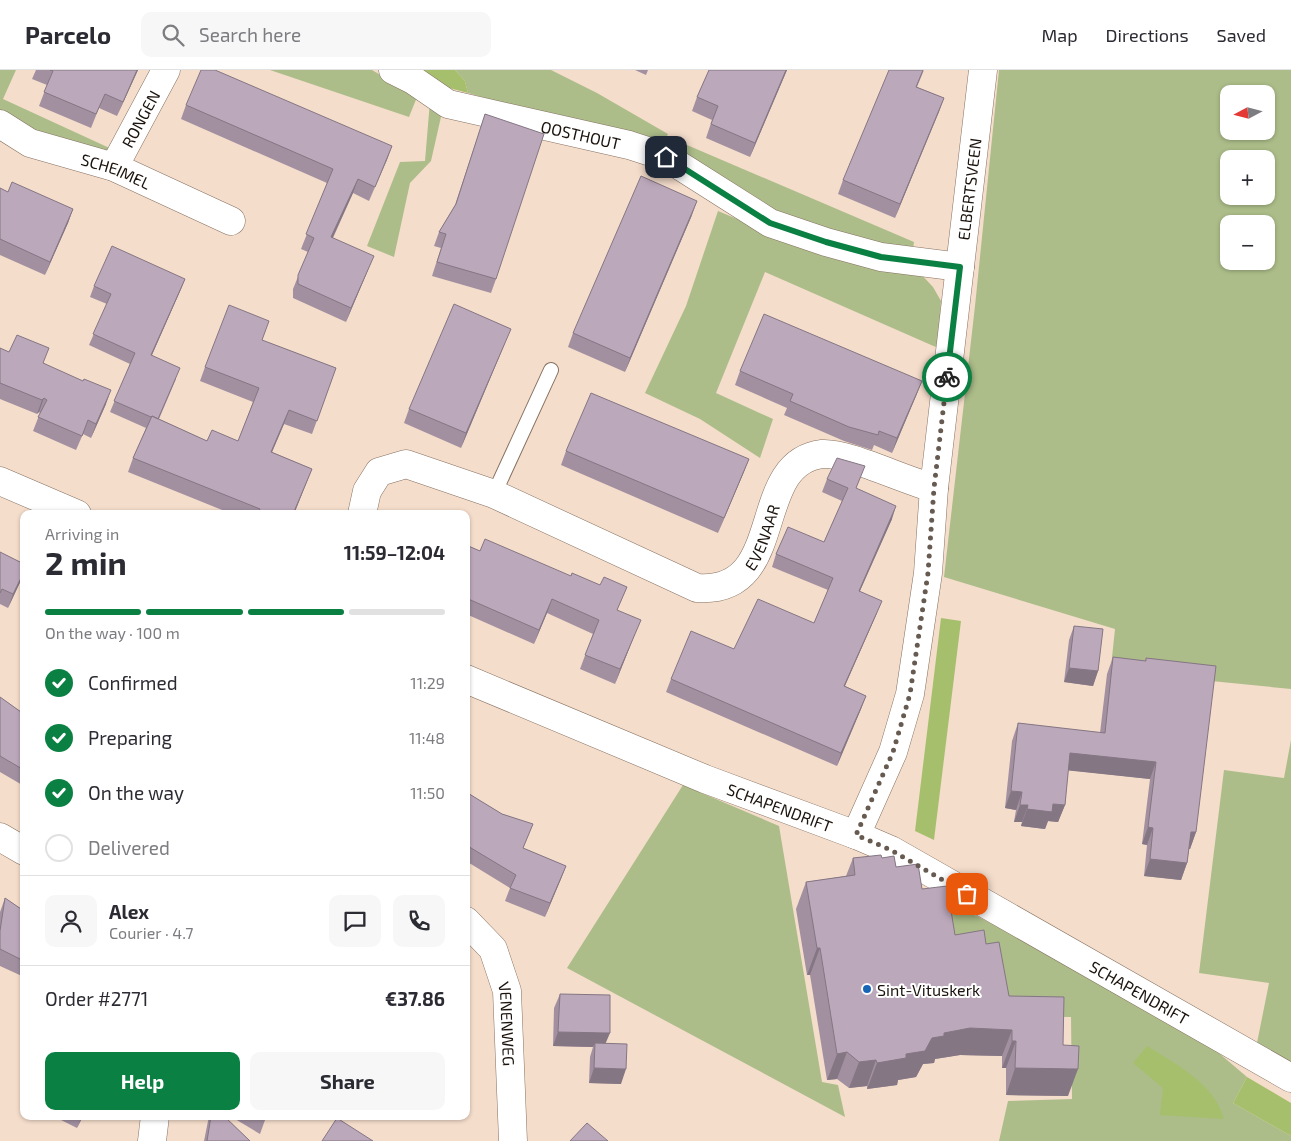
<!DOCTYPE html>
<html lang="en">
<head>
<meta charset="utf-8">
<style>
	:root { --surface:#fff; --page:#f7f7f7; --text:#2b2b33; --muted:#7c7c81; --line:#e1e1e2; --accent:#0b8043 }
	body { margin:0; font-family:"Exo 2",sans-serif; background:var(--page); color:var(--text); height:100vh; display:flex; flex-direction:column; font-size:19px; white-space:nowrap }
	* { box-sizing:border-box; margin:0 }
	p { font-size:16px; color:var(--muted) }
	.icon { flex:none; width:28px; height:28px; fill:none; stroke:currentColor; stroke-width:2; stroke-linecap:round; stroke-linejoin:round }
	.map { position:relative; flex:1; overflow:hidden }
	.side { position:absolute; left:20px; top:440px; width:450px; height:610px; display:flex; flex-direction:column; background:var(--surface); border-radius:10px; box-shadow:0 1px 4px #0004 }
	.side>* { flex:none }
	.needle { width:32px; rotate:263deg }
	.fabs { position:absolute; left:1220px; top:15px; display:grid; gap:10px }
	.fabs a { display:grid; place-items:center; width:55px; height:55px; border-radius:10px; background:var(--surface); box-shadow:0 1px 4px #0004; font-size:25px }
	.pin { position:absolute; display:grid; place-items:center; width:42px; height:42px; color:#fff; margin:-21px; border-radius:10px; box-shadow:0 2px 8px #0006 }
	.courier { position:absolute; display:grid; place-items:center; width:50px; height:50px; margin:-25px; border:4px solid #0b8043; border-radius:50%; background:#fff; color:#222; box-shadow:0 1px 6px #0007 }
	.headline em { font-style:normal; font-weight:700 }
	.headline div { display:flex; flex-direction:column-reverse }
	.headline { display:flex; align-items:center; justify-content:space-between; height:85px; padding:0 25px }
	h1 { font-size:32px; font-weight:700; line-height:38px }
	.bar { display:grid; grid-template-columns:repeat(4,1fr); gap:8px 5px; align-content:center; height:60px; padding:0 25px }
	.bar i { height:6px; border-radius:4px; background:var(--line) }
	.bar .active { background:var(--accent) }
	.bar p { grid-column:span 4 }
	.line { display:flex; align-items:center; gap:12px; padding:0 25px; border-top:1px solid var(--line) }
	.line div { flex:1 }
	.round { display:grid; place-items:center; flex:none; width:52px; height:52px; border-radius:10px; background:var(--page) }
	ol { padding:0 25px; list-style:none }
	li { display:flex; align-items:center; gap:15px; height:55px }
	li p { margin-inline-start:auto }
	li .icon { padding:5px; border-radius:50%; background:var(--accent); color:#fff; stroke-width:4 }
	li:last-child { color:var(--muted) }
	li i { width:28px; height:28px; border:2px solid var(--line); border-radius:50% }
	.primary-button { display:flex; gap:10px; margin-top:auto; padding:10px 25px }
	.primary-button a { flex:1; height:58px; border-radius:10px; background:var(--accent); color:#fff; font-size:20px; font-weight:700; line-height:58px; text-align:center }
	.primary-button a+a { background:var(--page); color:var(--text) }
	header { display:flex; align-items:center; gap:30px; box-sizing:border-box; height:70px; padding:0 25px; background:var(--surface); border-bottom:1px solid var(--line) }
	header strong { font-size:24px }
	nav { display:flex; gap:28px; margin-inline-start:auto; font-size:18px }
	.search { width:350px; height:45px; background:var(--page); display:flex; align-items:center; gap:12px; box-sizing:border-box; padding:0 18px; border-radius:10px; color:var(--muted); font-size:19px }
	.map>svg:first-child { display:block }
	.green { fill:#acbd89; fill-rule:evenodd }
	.forest { fill:#a6bf6d }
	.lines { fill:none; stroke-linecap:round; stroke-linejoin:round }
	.lane-casing { stroke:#867161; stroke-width:16 }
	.street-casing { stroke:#867161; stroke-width:29 }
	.secondary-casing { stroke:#867161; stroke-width:29 }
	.lane { stroke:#fff; stroke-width:14 }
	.street { stroke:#fff; stroke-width:28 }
	.secondary { stroke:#fff; stroke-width:28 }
	.wall { fill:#a290a1 }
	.shaded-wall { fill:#847683 }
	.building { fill:#bca8bb; stroke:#847683 }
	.done { stroke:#675a50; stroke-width:5; stroke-dasharray:0 9 }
	.route { stroke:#0b8043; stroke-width:6 }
	.poi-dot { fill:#1666b5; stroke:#fff; stroke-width:2 }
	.labels { text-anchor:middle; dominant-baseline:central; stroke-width:4; stroke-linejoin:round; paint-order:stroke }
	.street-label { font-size:16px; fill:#1b130d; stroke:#fff }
	.poi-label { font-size:16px; fill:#1b130d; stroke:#fff; text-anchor:start }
</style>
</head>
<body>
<header>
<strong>Parcelo</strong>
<div class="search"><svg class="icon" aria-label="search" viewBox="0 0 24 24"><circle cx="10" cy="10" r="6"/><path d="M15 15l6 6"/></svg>Search here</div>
<nav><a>Map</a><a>Directions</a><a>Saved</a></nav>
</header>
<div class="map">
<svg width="1291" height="1071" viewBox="0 0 1291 1071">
	<rect width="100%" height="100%" fill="#f5ddcb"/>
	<path class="green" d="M0,0H16L3,29L116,81L113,86L36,67L0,47Z
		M270,0H372L389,10L419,22L409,47Z
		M455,0H551L597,23L668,64L660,79L468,23L465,11Z
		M999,0H1291V619L1201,610L1111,597L1115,559L944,507L975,236ZM1229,24H1266V61H1229ZM1229,89H1266V126H1229ZM1229,154H1266V191H1229Z
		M430,31L443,38L431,91L410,113L394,187L367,176L400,92L425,91Z
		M680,72L914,172L912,185L843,172L765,138L673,83Z
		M718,141L785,169L917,200L933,217L941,231L938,278L765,202L716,323L773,349L760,388L700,349L645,323L686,236Z
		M1291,670V998L1256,978L1269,913L1199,903L1224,700L1284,708Z
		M683,715L779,756L822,1012L838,1015L845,1047L567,898Z
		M935,825L1030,873L1207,973L1247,1007L1233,1033L1291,1066V1071H999L1008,1031L1072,1029L1071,947L957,946Z"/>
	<path class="forest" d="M419,0H455L465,11L468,23L438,15Z
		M941,548L961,551L934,770L915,761Z
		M1147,976C1177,995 1214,1013 1224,1049L1160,1045L1163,1018L1133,993Z
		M1247,1007L1291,1033V1066L1233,1033Z"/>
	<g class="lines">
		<defs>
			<path id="lane" d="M494,424L551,300"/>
			<g id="street">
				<path id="s1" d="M393,0L413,10L448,34L629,75L666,87L770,153L826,172L881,187L960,197"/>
				<path id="s2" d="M0,54L30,73L114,97L231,151"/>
				<path id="s3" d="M114,97L166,0"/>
				<path d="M0,411L77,444"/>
				<path id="s4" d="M362,444L367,421L379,402L406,394L494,424L697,518C789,525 748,393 822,384C847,382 905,411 934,418"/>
				<path id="s5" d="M466,609L705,709L856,765"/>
				<path d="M0,767L24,781"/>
				<path id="s6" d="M466,851L493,879L507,921L513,1071"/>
				<path d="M152,1071L155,1046"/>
			</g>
			<g id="secondary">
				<path id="s7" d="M983,0L934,418L928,503L910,624L893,682L856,765L891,780L1291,1008"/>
			</g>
		</defs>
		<use href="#lane" class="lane-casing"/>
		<use href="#street" class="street-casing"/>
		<use href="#secondary" class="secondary-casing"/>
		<use href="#lane" class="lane"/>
		<use href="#street" class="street"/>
		<use href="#secondary" class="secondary"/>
	</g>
	<path class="wall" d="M36,0H138L117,46L99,38L91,58L39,36L47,15L32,9Z
		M635,0H648L646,5Z
		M709,0H787L750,87L706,68L712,50L692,41L697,27Z
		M924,0L917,17L944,28L895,148L838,124L843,110Z
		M186,35L392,76L369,131L353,123L333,168L368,200L346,252L293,228V219L308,182L301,179L327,113L181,49Z
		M485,44L496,209L491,223L432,206L441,178L434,176L439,162L455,135Z
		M0,118L8,122L73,139L68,153L45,205L0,185Z
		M692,145L625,302L568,277L573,263Z
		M185,209L181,219L152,285L176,309L159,349L207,371H238L253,332L200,311L205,297L262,270L336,298L312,364L284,354L272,382L312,399L294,444H232L128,402L133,388L146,358L110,342L130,294L89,275L107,234L90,227L94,216Z
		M505,273L461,378L404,353L409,339Z
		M0,278L9,282L44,293L106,334L91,368L83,364L76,380L33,361L40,343L39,342L37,344L0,329Z
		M740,301L922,311L916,326L892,383L874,375L872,380L844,371L784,345L787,338L735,315Z
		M566,381L749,389L743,404L718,463L561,395Z
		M860,408L856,418L892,449L860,521L877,543L845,616L866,626L861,639L837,696L666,622L671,609L734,579L814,553L828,520L772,497L776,484L824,472L842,431L822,422L827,409Z
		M466,475L480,481L600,515L627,517L617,540L635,564L615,614L580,599L593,564L547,543L534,574L466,544Z
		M0,482L24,494V504L8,538L0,534Z
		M1074,556L1098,601L1093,616L1064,612L1069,570Z
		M1113,587L1145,591L1146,588L1196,762L1190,779H1189L1187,793L1181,810L1144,806L1147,775L1142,774L1150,709L1068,700L1065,735L1058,752L1048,751L1045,759L1021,756L1022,752H1014L1016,740L1005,738L1012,671L1018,653L1100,663L1107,604Z
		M0,627L21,642L24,638V716L0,702Z
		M466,722L502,744L533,754L523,778L566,796L545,847L505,831L510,818L466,791Z
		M853,788H882L896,797L922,819L955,865L986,874L1009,926L1063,975L1068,1026L1006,1025V998H1002V986L960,985L935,989L934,993L923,994L916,1007L898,1010L897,1015L867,1019V1016L849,1018L837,1009L827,1010L810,905H807L796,839L806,812L846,806Z
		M5,828L24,841V907L0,896V842Z
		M560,924L606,973L621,1014L589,1013L590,987L593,977L553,976L554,938Z
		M53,1046H83L77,1058Z
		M209,1046H224L250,1071H204Z
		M230,1046H265V1050L260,1064Z"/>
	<path class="shaded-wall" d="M137,0H138L117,46L123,32Z
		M786,0H787L750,87L755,73Z
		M944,28L939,42L895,148L900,134Z
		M392,76L387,90L369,131L375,117Z
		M358,109L353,123L326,182L331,167Z
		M697,131L692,145L625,302L630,288Z
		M73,139L68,153L45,205L50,192Z
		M374,186L368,200L346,252L351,238Z
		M185,209L181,219L147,296L151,285Z
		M511,259L505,273L461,378L466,363Z
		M922,311L916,326L892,383L897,368Z
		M111,320L106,334L91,368L96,354Z
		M44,328L39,342L37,344L42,330Z
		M289,340L284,354L266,396L271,382Z
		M749,389L743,404L718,463L724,448Z
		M312,399L294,444H293Z
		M896,436L892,449L854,534L859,521Z
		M24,502L22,508L8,538L13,524Z
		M552,529L547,543L534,574L539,560Z
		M882,531L877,543L839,629L844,616Z
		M641,550L635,564L615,614L620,599Z
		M1069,598L1098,601L1093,616L1064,612Z
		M866,626L861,639L837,696L841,683Z
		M1070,683L1156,692L1150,709L1064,700Z
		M1011,721L1022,722L1016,740L1005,738Z
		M1053,734L1065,735L1058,752L1048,751L1045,759L1021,756L1027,739Z
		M1020,735H1028L1022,752H1014Z
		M1148,757L1153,758L1147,775L1142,774Z
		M1191,762H1196L1190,779H1185Z
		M1150,789L1187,793L1181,810L1144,806Z
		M566,796L561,809L545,847L550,833Z
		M817,878H820L810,905H807Z
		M970,958L1012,960L1002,986L960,985L935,989L934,993L923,994L916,1007L898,1010L897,1015L867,1019L877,993L906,984L932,968L944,963Z
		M558,962L610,963L604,977L595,973L593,977L553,976Z
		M1012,971H1016L1006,998H1002Z
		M847,982L837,1009L827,1010L837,984Z
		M876,990L867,1016L849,1018L859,992Z
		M594,998L626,999L621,1014L589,1013Z
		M1015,998L1078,999L1068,1026L1006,1025Z
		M82,1046H83L77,1058Z"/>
	<path class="building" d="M50,0H137L123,32L105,24L96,44L44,22L53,1Z
		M201,0H215L392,76L375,117L358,109L331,167L374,186L351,238L298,214V205L314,168L306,164L333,99L186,35Z
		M709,0H786L755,73L711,54L718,36L697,27Z
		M889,0H923L916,17L944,28L900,134L843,110Z
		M485,44L544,64L496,209L437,192L446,164L439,162L456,134Z
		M641,106L697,131L630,288L573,263Z
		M12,112L73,139L50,192L0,169V118L8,122Z
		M112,176L185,209L151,285L180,298L158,349L152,346L151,347L114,331L135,283L93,264L111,224L94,216Z
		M454,234L511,259L466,363L409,339Z
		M229,235L269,251L262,270L336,298L317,351L289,340L271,382L312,399L293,444H266L259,441L260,439L133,388L152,346L207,371L212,360L238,371L259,318L205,297Z
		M764,244L922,311L897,368L879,361L878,365L849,357L790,331L793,324L740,301Z
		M17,265L49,278L43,293L83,311L84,309L111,320L96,354L88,350L82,366L38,347L47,330L44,328L42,330L0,313V278L9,282Z
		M591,323L749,389L724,448L566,381Z
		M837,388L865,396L856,418L896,436L859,521L882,531L844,616L866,626L841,683L671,609L691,561L734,579L758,529L814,553L833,508L776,484L788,457L824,472L848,418L827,409Z
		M485,469L571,506L572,503L600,515L604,507L627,517L617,540L641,550L620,599L585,585L599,550L552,529L539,560L466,528V475L480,481Z
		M0,482L24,494V502L13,524L2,519L0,523Z
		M1074,556L1103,559L1098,601L1069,598Z
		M1113,587L1146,591V588L1216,596L1196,762H1191L1187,793L1150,789L1153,758L1148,757L1156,692L1070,683L1065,735L1053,734L1052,742L1027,739L1028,735H1020L1022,722L1011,721L1018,653L1105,663Z
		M0,627L21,642L24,638V700L0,686Z
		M466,722L502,744L533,754L523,778L566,796L550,833L510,818L516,805L466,775Z
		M881,785L882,788L894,786L896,797L918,794L922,819L947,816L955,865L984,860L986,874L999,872L1009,926L1064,927L1063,975L1079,976L1078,999L1015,998L1016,971H1012V960L970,958L944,963V966L932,968L925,981L906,984V988L877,993L876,990L859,992L847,982L837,984L820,878H817L806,812L855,805L853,788Z
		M5,828L24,841V891L0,879V861Z
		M560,924L610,925V963L558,962Z
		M595,973L627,974L626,999L594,998Z
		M211,1046H224L250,1071H207Z
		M259,1046H265V1050Z
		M337,1048L373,1071H322Z
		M587,1053L608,1071H570Z"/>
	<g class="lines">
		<path class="done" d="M947,307L934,418L928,503L910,624L893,682L856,765L891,780L967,824"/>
		<path class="route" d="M666,87L770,153L826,172L881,187L960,197L947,307"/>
	</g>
	<circle class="poi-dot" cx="867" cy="919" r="5"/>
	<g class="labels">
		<g class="street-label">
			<text stroke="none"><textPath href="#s3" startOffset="55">RONGEN</textPath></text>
			<text stroke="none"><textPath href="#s1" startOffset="201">OOSTHOUT</textPath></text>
			<text stroke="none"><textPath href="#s2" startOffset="126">SCHEIMEL</textPath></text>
			<text transform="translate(969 119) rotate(-83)">ELBERTSVEEN</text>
			<text stroke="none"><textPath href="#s4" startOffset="482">EVENAAR</textPath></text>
			<text stroke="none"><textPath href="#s5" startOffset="339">SCHAPENDRIFT</textPath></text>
			<text stroke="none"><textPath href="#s7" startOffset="1104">SCHAPENDRIFT</textPath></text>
			<text stroke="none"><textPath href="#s6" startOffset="116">VENENWEG</textPath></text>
		</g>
		<g class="poi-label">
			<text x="877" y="919">Sint-Vituskerk</text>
		</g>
	</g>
</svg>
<div class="fabs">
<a><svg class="needle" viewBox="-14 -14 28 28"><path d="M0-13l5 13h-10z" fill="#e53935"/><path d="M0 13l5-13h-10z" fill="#7c7c81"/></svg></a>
<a>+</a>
<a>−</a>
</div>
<div class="pin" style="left:967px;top:824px;background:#ea580c"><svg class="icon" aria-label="bag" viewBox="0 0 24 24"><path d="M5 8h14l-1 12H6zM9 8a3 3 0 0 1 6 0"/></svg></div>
<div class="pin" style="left:666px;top:87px;background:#1f2937"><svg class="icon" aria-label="home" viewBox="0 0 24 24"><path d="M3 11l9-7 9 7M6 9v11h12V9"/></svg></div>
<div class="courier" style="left:947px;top:307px"><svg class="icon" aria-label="bike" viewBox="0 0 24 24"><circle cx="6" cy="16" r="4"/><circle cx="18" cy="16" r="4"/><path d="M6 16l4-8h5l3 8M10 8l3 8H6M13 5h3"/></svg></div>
<section class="side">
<div class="headline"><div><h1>2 min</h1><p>Arriving in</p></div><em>11:59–12:04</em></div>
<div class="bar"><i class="active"></i><i class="active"></i><i class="active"></i><i></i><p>On the way · 100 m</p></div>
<ol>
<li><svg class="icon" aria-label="check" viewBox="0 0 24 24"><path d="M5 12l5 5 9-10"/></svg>Confirmed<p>11:29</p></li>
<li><svg class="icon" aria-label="check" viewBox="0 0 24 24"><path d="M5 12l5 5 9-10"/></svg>Preparing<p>11:48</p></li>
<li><svg class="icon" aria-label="check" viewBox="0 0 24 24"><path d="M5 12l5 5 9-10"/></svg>On the way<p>11:50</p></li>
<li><i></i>Delivered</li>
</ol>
<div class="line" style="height:90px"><a class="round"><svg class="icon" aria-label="person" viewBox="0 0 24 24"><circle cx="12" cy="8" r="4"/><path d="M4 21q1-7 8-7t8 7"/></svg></a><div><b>Alex</b><p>Courier · 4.7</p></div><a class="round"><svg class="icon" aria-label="chat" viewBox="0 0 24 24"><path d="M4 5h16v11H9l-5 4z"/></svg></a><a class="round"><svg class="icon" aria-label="phone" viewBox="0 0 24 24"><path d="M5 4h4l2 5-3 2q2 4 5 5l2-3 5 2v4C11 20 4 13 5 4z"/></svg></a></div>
<div class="line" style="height:65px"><div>Order #2771</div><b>€37.86</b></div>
<div class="primary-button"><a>Help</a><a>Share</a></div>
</section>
</div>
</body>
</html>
